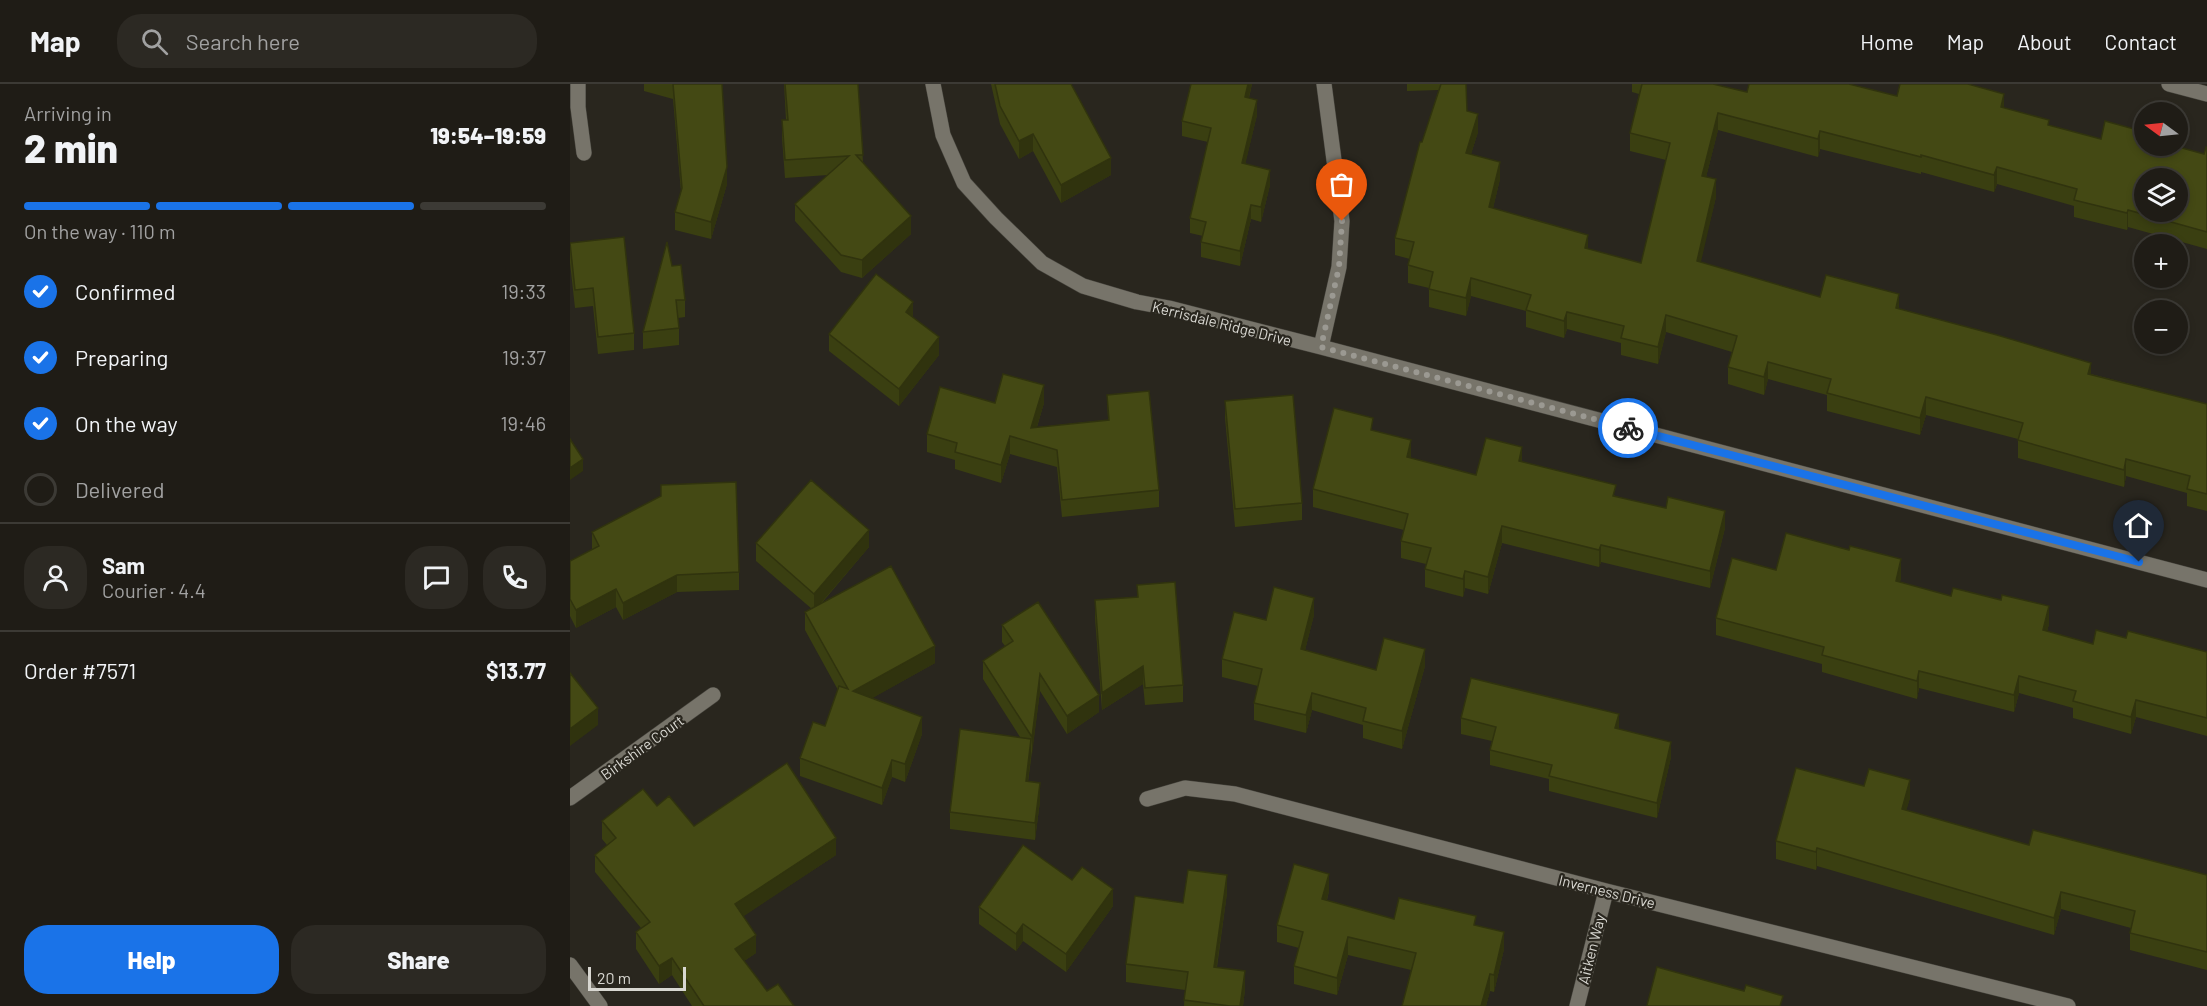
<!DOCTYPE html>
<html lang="en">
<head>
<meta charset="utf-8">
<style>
	:root { --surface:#1f1c16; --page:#2c2923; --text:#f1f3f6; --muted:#a1a1a1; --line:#3c3a35; --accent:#1a73e8 }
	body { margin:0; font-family:Barlow,sans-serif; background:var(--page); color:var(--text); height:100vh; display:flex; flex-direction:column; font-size:22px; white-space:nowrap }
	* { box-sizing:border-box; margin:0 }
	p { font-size:20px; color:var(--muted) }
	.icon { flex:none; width:33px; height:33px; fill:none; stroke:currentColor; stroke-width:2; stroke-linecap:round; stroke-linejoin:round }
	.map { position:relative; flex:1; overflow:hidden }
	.panel { display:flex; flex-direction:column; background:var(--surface); width:570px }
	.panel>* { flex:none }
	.needle { width:39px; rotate:285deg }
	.buttons { position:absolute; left:1564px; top:18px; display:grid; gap:12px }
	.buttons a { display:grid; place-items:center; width:54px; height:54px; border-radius:50%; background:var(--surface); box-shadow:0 3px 9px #0003,0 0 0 2px var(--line); font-size:30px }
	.scale { position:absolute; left:18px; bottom:15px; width:98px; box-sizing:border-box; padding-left:6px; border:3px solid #d8d7d1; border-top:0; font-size:16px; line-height:21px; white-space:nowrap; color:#d8d7d1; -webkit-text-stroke:4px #29261e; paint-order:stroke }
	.pin { position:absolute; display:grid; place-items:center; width:51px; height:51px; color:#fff; margin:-62px -26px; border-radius:50% 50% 50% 0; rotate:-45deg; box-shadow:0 0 6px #0007 }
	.pin .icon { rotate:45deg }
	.courier { position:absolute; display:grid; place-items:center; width:60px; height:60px; margin:-30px; border:4px solid #1a73e8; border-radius:50%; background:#fff; color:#222; box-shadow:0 2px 8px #0007 }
	.overview em { font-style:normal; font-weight:800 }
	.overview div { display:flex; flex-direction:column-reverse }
	.overview { display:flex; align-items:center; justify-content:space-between; height:102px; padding:0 24px }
	h1 { font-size:39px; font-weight:800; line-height:45px }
	.bar { display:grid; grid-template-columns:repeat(4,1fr); gap:9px 6px; align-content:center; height:72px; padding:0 24px }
	.bar i { height:8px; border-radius:4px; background:var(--line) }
	.bar .current { background:var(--accent) }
	.bar p { grid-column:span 4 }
	.line { display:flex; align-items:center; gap:15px; padding:0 24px; border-top:2px solid var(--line) }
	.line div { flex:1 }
	.round { display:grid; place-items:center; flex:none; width:63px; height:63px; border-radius:24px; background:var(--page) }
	ol { padding:0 24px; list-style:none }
	li { display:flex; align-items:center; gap:18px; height:66px }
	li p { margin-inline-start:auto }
	li .icon { padding:6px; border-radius:50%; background:var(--accent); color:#fff; stroke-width:4 }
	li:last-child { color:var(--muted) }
	li i { width:33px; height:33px; border:3px solid var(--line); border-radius:50% }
	.button { display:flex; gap:12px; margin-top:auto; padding:12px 24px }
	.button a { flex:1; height:69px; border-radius:24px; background:var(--accent); color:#fff; font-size:24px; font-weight:800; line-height:69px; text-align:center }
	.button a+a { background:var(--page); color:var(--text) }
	header { display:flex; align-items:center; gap:36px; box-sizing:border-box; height:84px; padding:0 30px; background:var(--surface); border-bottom:2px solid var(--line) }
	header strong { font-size:28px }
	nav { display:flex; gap:33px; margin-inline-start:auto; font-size:21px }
	.search { width:420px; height:54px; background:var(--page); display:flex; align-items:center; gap:15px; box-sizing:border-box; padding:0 21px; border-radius:24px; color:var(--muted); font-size:22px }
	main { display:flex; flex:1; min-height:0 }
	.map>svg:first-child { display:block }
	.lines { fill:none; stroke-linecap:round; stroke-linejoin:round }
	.minor-casing { stroke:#45433c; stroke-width:16 }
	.minor { stroke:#77746a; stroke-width:15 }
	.wall { fill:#3a3f11 }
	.shaded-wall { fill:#30330e }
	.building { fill:#444914; stroke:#30330e; stroke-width:1.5; fill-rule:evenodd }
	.done { stroke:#9b9992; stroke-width:6; stroke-dasharray:0 10.8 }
	.route { stroke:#1a73e8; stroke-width:8 }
	.labels { text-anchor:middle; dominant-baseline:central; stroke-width:4.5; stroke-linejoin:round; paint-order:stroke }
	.street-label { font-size:15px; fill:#d8d7d1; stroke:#29261e }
</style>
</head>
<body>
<header>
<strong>Map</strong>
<div class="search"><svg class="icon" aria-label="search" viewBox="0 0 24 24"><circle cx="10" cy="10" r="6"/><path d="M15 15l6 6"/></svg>Search here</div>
<nav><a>Home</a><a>Map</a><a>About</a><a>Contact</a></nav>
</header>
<main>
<section class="panel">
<div class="overview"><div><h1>2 min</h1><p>Arriving in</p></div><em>19:54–19:59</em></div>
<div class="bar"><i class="current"></i><i class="current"></i><i class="current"></i><i></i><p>On the way · 110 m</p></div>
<ol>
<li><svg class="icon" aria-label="check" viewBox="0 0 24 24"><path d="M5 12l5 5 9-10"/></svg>Confirmed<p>19:33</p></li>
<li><svg class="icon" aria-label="check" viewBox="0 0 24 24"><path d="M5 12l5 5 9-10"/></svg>Preparing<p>19:37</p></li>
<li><svg class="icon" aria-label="check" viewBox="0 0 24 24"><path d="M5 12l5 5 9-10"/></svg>On the way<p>19:46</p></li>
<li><i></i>Delivered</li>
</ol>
<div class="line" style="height:108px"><a class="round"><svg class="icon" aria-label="person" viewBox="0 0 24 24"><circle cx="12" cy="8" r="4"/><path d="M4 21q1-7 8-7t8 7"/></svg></a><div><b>Sam</b><p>Courier · 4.4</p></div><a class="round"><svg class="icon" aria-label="chat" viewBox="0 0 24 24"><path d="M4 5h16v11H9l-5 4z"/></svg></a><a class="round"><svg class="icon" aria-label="phone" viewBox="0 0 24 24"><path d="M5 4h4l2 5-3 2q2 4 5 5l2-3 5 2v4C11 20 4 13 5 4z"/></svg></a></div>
<div class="line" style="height:78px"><div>Order #7571</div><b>$13.77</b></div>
<div class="button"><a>Help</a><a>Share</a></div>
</section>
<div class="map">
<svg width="1637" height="922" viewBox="0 0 1637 922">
	<rect width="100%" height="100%" fill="#29261e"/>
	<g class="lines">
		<defs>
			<path id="minor" d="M8,0V23L14,69
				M363,0L373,51L394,99L426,134L472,179L513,202L567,218L599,224L751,263L1637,496
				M1599,0L1637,10
				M751,263L769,183L772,137L754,0
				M0,714L143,611
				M577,715L615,704L665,710L1036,807L1498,922
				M0,881L30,922
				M1007,922L1036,807"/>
		</defs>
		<use href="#minor" class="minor-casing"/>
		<use href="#minor" class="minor"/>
	</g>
	<path class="wall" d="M74,0H152L157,100L141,155L105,146V128L111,108L103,15L74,7Z
		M214,0H288L293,78L341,150L292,194L271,188L225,137V120L258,91L215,94L212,54V36H216Z
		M421,0H501L541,91L491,119L463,67L449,75L430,40Z
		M621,0H682L679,14L687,31L675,80L700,101L691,138L681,135L670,182L631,173V158L633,152L620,149V134L638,58L612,52V37Z
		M837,0H896L897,27L908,48L901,70L930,95L923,124L1018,165L1071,179L1096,76L1060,67V49L1069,10L1062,8V0H1143L1177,8L1327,12L1434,24L1479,41L1531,55L1634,70L1637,64V165L1558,143L1557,146L1504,133V122L1427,100L1424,108L1351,88V90L1250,65L1248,73L1148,46L1136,93L1146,113L1130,178L1250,213L1329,225L1521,290L1637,320V427L1617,422V409L1556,392L1554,403L1448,374V355L1356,331L1350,351L1257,327V311L1198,295L1194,311L1158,300V283L1162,268L1096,248L1088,280L1051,271V259L997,245L994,254L956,243V227L901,212L896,232L859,223V204L838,199V181L840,175L825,171V154L852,58L869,6L837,7Z
		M0,159L64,249V266L28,270L23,222L5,224L0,179Z
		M102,182L115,216V233L108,234L109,244V261L73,265V248Z
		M343,233L369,271L329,322L259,267V250Z
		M537,311L589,406V423L492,433L487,383L440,370L431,399L385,385V376L357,368V350L425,319H474L467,343L538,336Z
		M655,317L732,419V436L665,443L655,334Z
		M803,346L841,374L906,391L952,378L1046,412L1155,444L1140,504L1031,478L1029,483L932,459L918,510L895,504L893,513L855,503V485L856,480L831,474V457L834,446L743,423V405Z
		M22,448L169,488V506L107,508L53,536L46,523L6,544L0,532V477L22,466Z
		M186,459L299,463L250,521L365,579L302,614L352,650L335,698L322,693L312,721L230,692V674L255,642L268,606L235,546V528L242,525L186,477Z
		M1206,486L1331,493L1330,498L1479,540L1477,547L1523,560L1556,554L1637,568V652L1566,633L1561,650L1503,634V624L1449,609L1444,628L1349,604L1347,615L1252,588V580L1146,551V534Z
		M567,501L613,601V618L575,621L573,600L532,626L525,534V516L567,513Z
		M744,531L735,566L806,586L855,582L832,665L793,654V641L742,626L736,649L684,636V619L688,602L652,593V575L696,536Z
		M432,541L529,628L497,650L470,607L458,698L470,717L465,756L380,745V728L450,653L413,595V577L435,562L432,558Z
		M891,634L1049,645L1101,673L1087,734L979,707V695L920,681V666L922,657L891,650Z
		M1294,702L1340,714L1336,726L1459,761L1637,791V886L1560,866V849L1561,844L1491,825L1484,851L1247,782L1246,786L1206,775V757Z
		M87,722L124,742L266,771L173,832L186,869L174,877L197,907L224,922H122L102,891L89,900L66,865V848L71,844L25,788V771L37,761L32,755V737Z
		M502,796L543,822L496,888L453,857L446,867L409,840V823Z
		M759,807L757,816L824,835L906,841L934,865L924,908L920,907L916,922H832L841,886L778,871L767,911L724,900V882L729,864L707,858V841Z
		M657,809L647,883L675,905L673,922H614L615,906L556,898V880L613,819Z"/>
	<path class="shaded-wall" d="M678,0H682L675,28V13Z
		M1434,10V27L1431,23Z
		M687,16V31L672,94V79Z
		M1148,29V46L1132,109V92Z
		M908,30V48L896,86V69Z
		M1250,47V65L1248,73V55Z
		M463,50V67L449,75V57Z
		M541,74V91L491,119V101Z
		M930,78V95L919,141V123Z
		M157,83V100L141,155V138Z
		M1427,83V100L1424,108V91Z
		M700,86V101L691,138V123Z
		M1146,95V113L1127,195V177Z
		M681,121V135L670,182V167Z
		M1558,126V143L1557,146V129Z
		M341,132V150L292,194V176Z
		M1018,151V169L1015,164Z
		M901,194V212L896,232V214Z
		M1329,210V227L1326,224Z
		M343,218V235L336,228Z
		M997,228V245L994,254V237Z
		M1096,231V248L1088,280V263Z
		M369,253V271L329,322V305Z
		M1198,278V295L1194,311V293Z
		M1521,279V296L1518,290Z
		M474,301V319L462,359L461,344Z
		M1356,313V331L1350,351V334Z
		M440,352V370L431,399V381Z
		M841,356V373L837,391V373Z
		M952,363V381L949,377Z
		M13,375V387L0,396V384Z
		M1556,375V392L1554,403V386Z
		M1155,427V444L1140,504V487Z
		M932,442V459L918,510V493Z
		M299,446V463L244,527V510Z
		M1031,461V478L1029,483V466Z
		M1331,475V493L1326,515V497Z
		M895,487V504L893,513V495Z
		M107,491V508L53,536V519Z
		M46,505V523L6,544V526Z
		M744,514V531L731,582V565Z
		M1479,522V540L1473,564V546Z
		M365,562V579L283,625V607Z
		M855,565V582L832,665V647Z
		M573,582V600L532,626V609Z
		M1349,587V604L1347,615V597Z
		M470,590V607L462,671V653Z
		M1449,592V609L1444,628V611Z
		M742,609V626L736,649V631Z
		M529,611V628L497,650V632Z
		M1566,616V633L1561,650V633Z
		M28,624V641L0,662V645Z
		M1049,630V645L1045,644Z
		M352,633V650L335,698V680Z
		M461,655V672L456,715V697Z
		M1101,658V673L1087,734V719Z
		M322,676V693L312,721V704Z
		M1340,696V714L1332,742V725Z
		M470,699V717L465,756V739Z
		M266,754V771L165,838V820Z
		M1247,764V782L1246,786V768Z
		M759,790V807L752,832V815Z
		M657,791V809L644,901V883Z
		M543,805V822L496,888V870Z
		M1491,808V825L1484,851V834Z
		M453,840V857L446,867V850Z
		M934,848V865L924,908V891Z
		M186,851V869L165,883V865Z
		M778,853V871L767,911V894Z
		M102,874V891L89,900V882Z
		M675,887V905L673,922H670Z
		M920,890V907L916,922H911Z"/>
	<path class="building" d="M103,0H152L157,83L141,138L105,128L112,104Z
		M215,0H288L293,71H286L341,132L292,176L271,171L225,120L279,72L215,76L212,36H218Z
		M425,0H501L541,74L491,101L463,50L449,57L430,22Z
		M621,0H678L675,13L687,16L672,79L700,86L691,123L681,121L670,167L631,158L636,138L620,134L641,44L612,37Z
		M871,0H896L897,27L908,30L896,69L930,78L919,123L1018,151L1015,164L1071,179L1100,59L1060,49L1072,0H1143L1177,8L1179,0H1279L1327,12L1330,0H1398L1434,10L1431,23L1479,36L1478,41L1531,55L1535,37L1575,48V62H1605L1634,70L1636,63L1637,64V148L1558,126L1557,129L1504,116L1507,105L1427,83L1424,91L1351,71V73L1250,47L1248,55L1148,29L1132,92L1146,95L1127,177L1250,213L1256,191L1329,210L1326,224L1427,251L1521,279L1518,290L1637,320V410L1617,405L1620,392L1556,375L1554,386L1448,356L1453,339L1356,313L1350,334L1257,309L1261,295L1198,278L1194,293L1158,283L1167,252L1096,231L1088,263L1051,254L1054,242L997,228L994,237L956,226L961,211L901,194L896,214L859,205L863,188L838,181L844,158L825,154L850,58H852ZM1575,94H1608V128H1575Z
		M54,153L64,249L28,253L23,204L5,206L0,159Z
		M97,158L102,182L111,181L115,216H106L109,244L73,248Z
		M306,190L343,218L336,228L369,253L329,305L259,250Z
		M433,290L474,301L461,344L539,336L537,311L579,307L589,406L492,416L487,366L440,352L431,381L385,368L387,359L357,350L370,303L425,319Z
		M723,311L732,419L665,425L655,317Z
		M764,324L803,334L801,346L841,356L837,373L906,391L916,354L952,363L949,377L1046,401L1043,412L1096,424L1098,413L1155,427L1140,487L1031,461L1029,466L932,442L918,493L895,487L893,495L855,485L861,464L831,457L838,430L743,405Z
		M0,355L13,375L0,384Z
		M241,396L299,446L244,510L186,459Z
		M166,398L169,488L107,491L53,519L46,505L6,526L0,515V477L29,462L22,448L91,412V401Z
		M1216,449L1279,466L1280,462L1331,475L1326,497L1381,512L1383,504L1431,516L1432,511L1479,522L1473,546L1523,560L1526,546L1556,554L1558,547L1637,568V634L1566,616L1561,633L1503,617L1506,607L1449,592L1444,611L1349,587L1347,597L1252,571L1254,563L1146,534L1162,474L1206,486Z
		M321,482L365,562L283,607L352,633L335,680L322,676L312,704L230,674L243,638L255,642L269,602L278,605L235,528Z
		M605,498L613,601L575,604L573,582L532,609L525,516L568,513L567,501Z
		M704,503L744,514L731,565L806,586L814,554L855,565L832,647L793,637L796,624L742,609L736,631L684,619L692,585L652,575L664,528L696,536Z
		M468,518L529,611L497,632L470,590L462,653L413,577L443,557L432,541Z
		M0,589L28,624L0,645Z
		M901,594L1049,630L1045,644L1101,658L1087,719L979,692L982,681L920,666L926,643L891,634Z
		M390,645L461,655L456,697L470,699L465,739L380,728Z
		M217,679L266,754L165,820L186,851L165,865L197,907L208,900L224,922H134L102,874L89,882L66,848L80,838L25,771L46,754L32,737L73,705L87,722L99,712L124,742Z
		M1226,684L1294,702L1299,685L1340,696L1332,725L1459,761L1463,746L1637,791V868L1560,849L1565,827L1491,808L1484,834L1247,764L1246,768L1206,757Z
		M453,761L502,796L512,783L543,805L496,870L453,840L446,850L409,823Z
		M724,780L759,790L752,815L824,835L829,814L906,832L904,841L934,848L924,891L920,890L911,922H832L846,869L778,853L767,894L724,882L733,848L707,841Z
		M618,786L657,791L644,883L675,887L670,922H660L614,916L618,888L556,880L565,812L613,819Z
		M1087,883L1174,907L1176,901L1213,912L1210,922H1079L1077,921Z"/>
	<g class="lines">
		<path class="done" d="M772,137L769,183L751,263L1058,344"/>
		<path class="route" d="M1058,344L1569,478"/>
	</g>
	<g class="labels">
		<g class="street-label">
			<text transform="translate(652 239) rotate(14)">Kerrisdale Ridge Drive</text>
			<text transform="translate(72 663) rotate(-36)">Birkshire Court</text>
			<text transform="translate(1037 807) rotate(14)">Inverness Drive</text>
			<text transform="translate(1021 865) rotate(-76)">Aitken Way</text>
		</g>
	</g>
</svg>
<div class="buttons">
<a><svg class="needle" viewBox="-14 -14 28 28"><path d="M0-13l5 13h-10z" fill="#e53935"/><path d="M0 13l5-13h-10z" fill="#a1a1a1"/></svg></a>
<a><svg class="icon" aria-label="layers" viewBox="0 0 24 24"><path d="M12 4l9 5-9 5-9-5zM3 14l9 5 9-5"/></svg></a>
<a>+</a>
<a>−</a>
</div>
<div class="scale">20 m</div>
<div class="pin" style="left:772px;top:137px;background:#ea580c"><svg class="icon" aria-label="bag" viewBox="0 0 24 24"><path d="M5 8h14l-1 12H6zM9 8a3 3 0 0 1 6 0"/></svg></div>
<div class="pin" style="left:1569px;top:478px;background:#1f2937"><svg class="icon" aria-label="home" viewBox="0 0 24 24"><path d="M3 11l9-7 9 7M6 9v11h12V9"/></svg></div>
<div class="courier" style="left:1058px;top:344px"><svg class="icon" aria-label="bike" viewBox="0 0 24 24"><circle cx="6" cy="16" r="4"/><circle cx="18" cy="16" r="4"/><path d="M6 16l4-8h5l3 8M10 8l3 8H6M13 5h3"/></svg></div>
</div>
</main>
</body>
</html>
